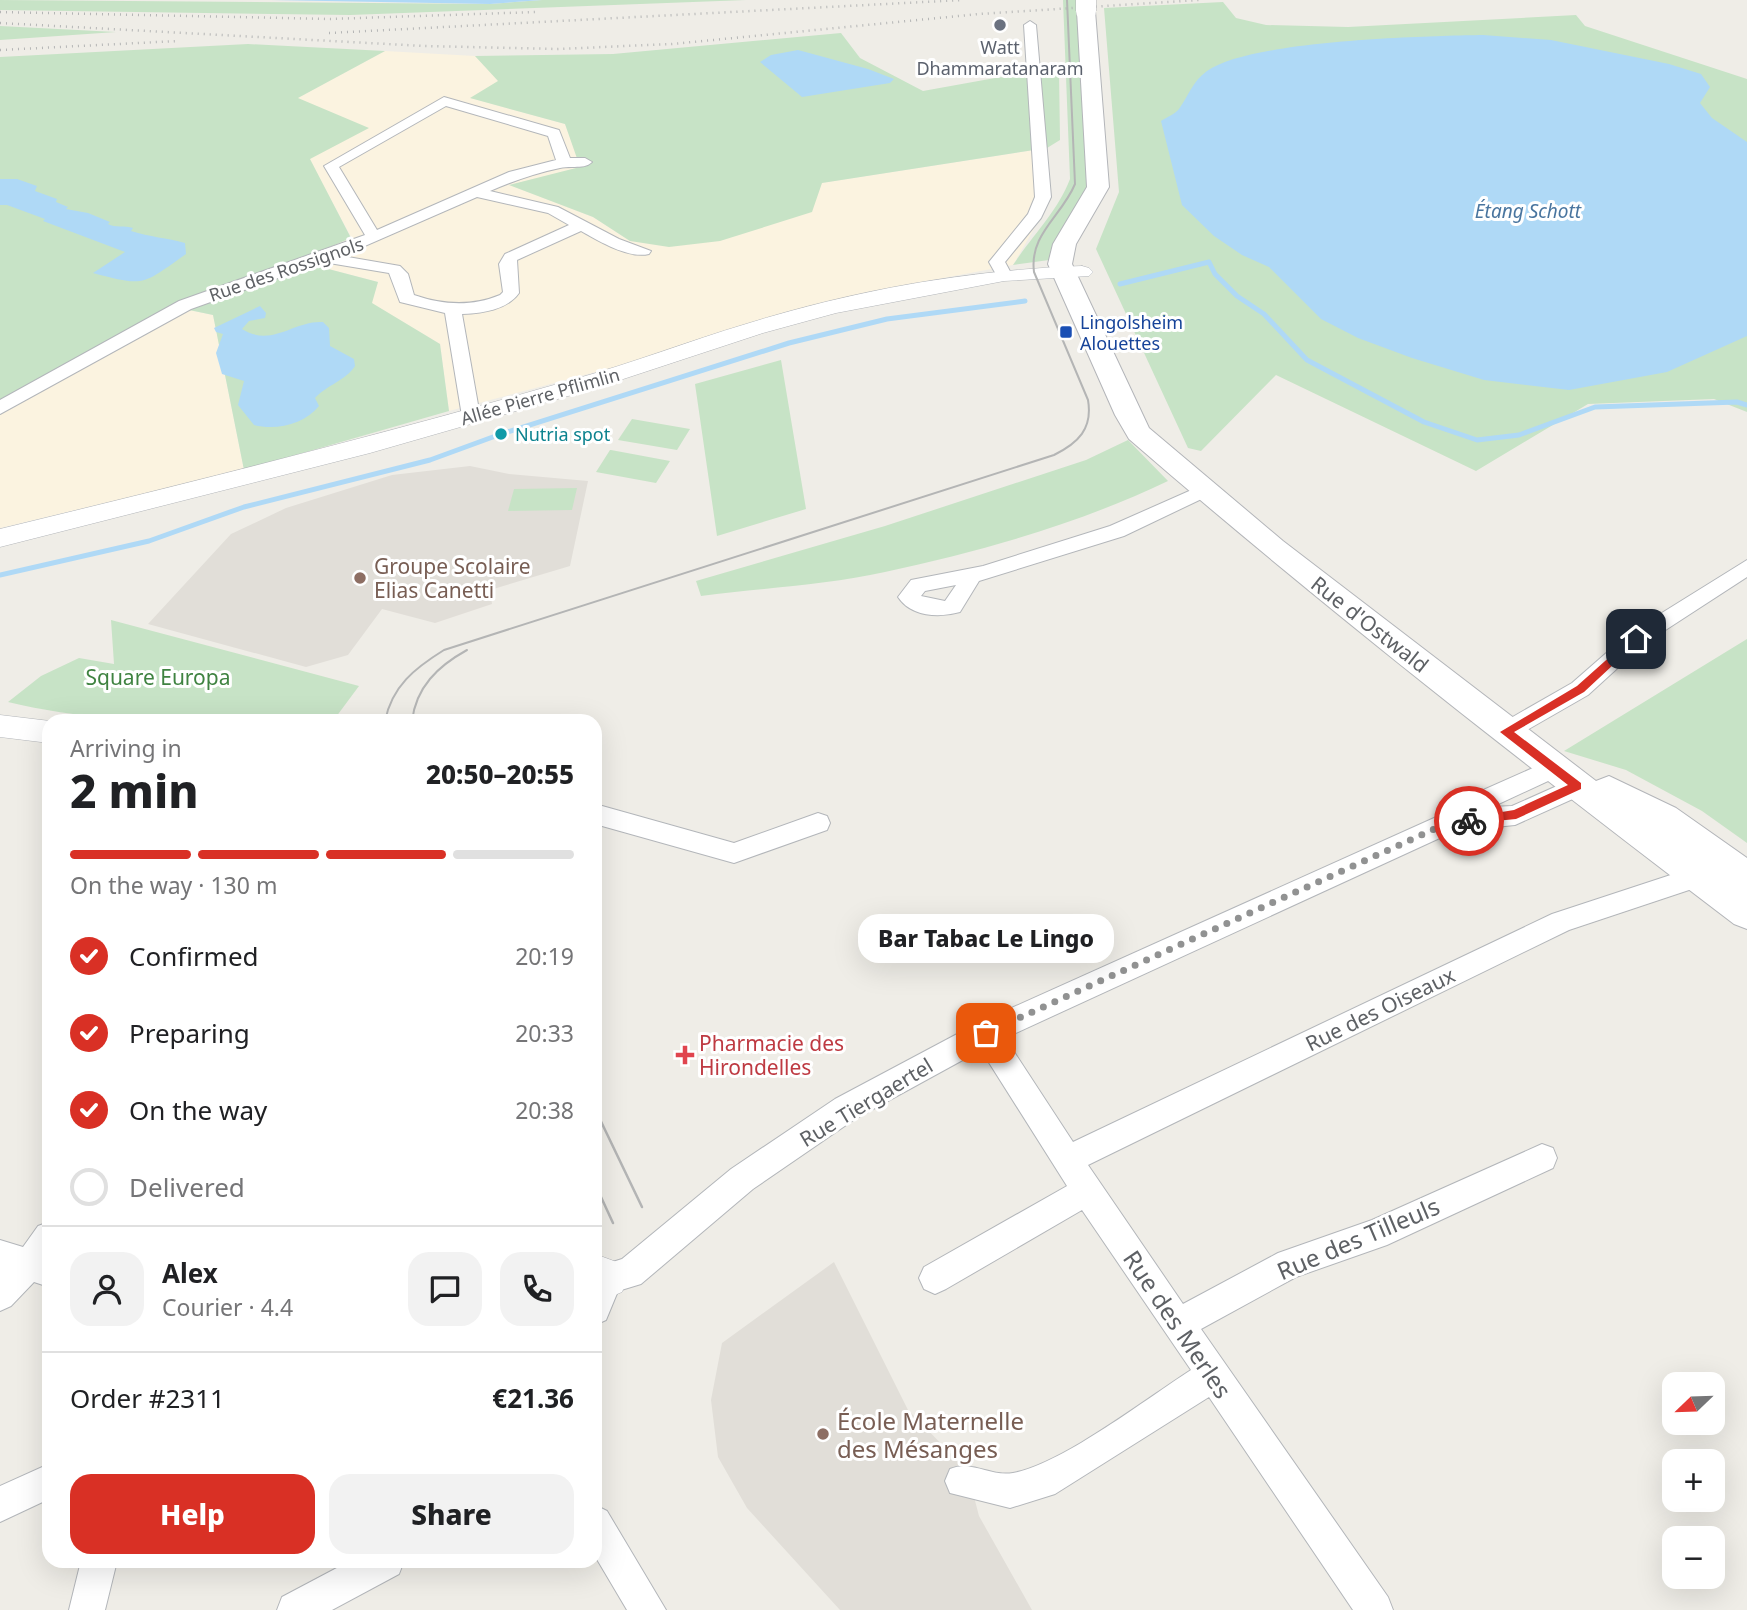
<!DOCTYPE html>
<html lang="en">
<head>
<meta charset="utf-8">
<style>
	:root { --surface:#fff; --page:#f2f2f2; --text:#202124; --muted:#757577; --line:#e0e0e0; --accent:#d93025 }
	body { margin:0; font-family:"Noto Sans",sans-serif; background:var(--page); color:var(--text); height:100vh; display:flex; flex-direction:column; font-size:26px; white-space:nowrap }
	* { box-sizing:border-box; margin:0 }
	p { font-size:23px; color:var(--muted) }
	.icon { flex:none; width:38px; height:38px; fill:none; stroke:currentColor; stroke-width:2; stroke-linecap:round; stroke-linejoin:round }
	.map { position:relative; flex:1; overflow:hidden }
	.panel { position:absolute; left:42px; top:714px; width:560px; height:854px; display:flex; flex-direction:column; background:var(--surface); border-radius:21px; box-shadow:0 7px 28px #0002 }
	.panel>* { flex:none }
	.needle { width:46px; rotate:247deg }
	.buttons { position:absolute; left:1662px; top:1372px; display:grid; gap:14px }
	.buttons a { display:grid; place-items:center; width:63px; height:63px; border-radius:14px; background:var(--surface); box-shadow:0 7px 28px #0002; font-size:35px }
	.pin { position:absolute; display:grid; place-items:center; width:60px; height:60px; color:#fff; margin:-30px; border-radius:14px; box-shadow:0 4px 10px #0006 }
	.courier { position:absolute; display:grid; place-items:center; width:70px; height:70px; margin:-35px; border:5px solid #d93025; border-radius:50%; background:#fff; color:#222; box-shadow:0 2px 9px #0007 }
	.bubble { position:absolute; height:49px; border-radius:21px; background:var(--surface); box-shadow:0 7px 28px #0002; font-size:23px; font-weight:800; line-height:49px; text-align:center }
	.summary em { font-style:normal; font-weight:800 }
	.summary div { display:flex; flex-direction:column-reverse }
	.summary { display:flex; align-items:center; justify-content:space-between; height:119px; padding:0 28px }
	h1 { font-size:46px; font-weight:800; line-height:52px }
	.bar { display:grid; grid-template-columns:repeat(4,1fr); gap:10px 7px; align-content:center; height:84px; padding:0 28px }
	.bar i { height:9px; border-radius:5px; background:var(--line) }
	.bar .active { background:var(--accent) }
	.bar p { grid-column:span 4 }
	.line { display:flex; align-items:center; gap:18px; padding:0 28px; border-top:2px solid var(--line) }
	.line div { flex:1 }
	.round { display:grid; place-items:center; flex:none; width:74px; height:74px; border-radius:21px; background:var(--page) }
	ol { padding:0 28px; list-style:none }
	li { display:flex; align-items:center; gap:21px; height:77px }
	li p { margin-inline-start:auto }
	li .icon { padding:7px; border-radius:50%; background:var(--accent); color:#fff; stroke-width:4 }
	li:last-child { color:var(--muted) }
	li i { width:38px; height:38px; border:4px solid var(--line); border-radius:50% }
	.action { display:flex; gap:14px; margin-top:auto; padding:14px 28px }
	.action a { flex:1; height:80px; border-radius:21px; background:var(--accent); color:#fff; font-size:28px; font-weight:800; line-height:80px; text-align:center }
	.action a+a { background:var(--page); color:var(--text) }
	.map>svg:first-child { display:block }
	.commercial { fill:#fbf3e0 }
	.education { fill:#e1ded8 }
	.green { fill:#c7e3c6 }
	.water { fill:#afd9f6 }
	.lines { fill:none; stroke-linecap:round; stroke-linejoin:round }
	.stream { stroke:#afd9f6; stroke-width:5 }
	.minor-casing { stroke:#b3b6ba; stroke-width:2 }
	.tertiary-casing { stroke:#b3b6ba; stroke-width:1 }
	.secondary-casing { stroke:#b3b5b9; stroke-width:2 }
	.minor { fill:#fff; fill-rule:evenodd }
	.tertiary { fill:#fff; fill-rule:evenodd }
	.secondary { fill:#fff; fill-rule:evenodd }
	.tram-far1 { stroke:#b4b5b5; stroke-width:2 }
	.tram { stroke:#b4b5b5; stroke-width:2.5 }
	.rail { stroke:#b4b5b5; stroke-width:2.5; stroke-dasharray:1 5; stroke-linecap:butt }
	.secondary-bridge-casing { stroke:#b3b5b9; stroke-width:21; stroke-linecap:butt }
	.secondary-bridge { stroke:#fff; stroke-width:20 }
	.route { fill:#d93025 }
	.done { stroke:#919292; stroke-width:7; stroke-dasharray:0 12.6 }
	.worship-dot { fill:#6b7280; stroke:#fff; stroke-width:2.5 }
	.transit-dot { fill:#1a4fb4; stroke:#fff; stroke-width:2.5 }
	.culture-dot { fill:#0f9aa8; stroke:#fff; stroke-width:2.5 }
	.education-dot { fill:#8d6e63; stroke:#fff; stroke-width:2.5 }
	.health-dot { fill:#e0444e; stroke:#fff; stroke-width:2.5 }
	.labels { text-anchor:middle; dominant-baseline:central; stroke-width:6; stroke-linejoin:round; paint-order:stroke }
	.far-worship-label { font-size:18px; fill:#5b616d; stroke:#fff }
	.far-street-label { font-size:18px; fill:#5e6165; stroke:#fff }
	.far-transit-label { font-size:18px; fill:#164399; stroke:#fff; text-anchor:start }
	.far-culture-label { font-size:18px; fill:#0d838f; stroke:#fff; text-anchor:start }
	.far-water-label { font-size:19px; font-style:italic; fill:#49759f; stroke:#fff }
	.education-label { font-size:21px; fill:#785e54; stroke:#fff; text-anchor:start }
	.street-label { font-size:21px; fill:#5e6165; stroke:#fff }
	.park-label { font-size:21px; fill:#3f8341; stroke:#fff }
	.health-label { font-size:21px; fill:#be3a42; stroke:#fff; text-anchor:start }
	.near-street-label { font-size:24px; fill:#5e6165; stroke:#fff }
	.near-education-label { font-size:24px; fill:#785e54; stroke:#fff; text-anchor:start }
</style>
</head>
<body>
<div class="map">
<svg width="1747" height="1610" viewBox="0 0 1747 1610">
	<rect width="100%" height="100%" fill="#efede7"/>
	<path class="commercial" d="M385,51L475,56L499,81L471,98L565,124L581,167L510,185L593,217L630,241L821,183L1047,148L1049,203L1013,265L868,292L637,361L449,411L440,344L371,303L378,282L317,266L303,258L351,237L309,159L297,98Z
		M170,306L213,315L244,470L0,528V405Z"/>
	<path class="education" d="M470,466L509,474L588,481L570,566L490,590L492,604L435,623L382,609L348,655L306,667L148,624L231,534L286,508L392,475Z
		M834,1262L908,1410L967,1470L979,1516L1032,1610H840L747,1508L718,1457L711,1400L722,1343Z"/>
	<path class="green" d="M0,0L490,4L542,0H746L350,15L0,10Z
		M1063,0H1080L1091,183L1049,260L1013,265C1032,236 1058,211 1070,179Z
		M1223,2L1236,18L1266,25L1348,27L1576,15L1585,26L1747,79V412L1714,399L1588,404L1476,471L1276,375L1201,451L1188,448L1096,249L1119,192L1104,8Z
		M0,26L116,32L0,40Z
		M841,33L860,58L923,91L995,78L1059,71L1060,140L1047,148L822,183L812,212L720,241L669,247L630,241L593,217L509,185L580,167L565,124L470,98L498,81L475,56L613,54Z
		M248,44L385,51L298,98L369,128L310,159L351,238L304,258L317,266L378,282L372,303L440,344L449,411L244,470L213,315L170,306L0,405V57Z
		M781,360L806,509L717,536L695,384Z
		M632,419L690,429L677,450L618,440Z
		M1128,440L1168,481C1078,524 982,551 885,572C826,585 762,588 701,596L696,581L885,526L1086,460Z
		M610,450H611L670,461L656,483L596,472Z
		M577,488L572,510L508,511L514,489Z
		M111,620L359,686L333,721C224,721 115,728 8,702L41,676L79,658L114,664Z
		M1747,639V843L1702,811L1626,770L1564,751Z"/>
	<path class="water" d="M271,0H542L490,4Z
		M1483,35L1551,40L1669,64L1701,74L1710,87L1700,103L1712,118L1747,142V336L1667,372L1569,390L1484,380L1412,358L1358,338L1321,319L1269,267L1242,255L1214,236L1182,205L1161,121C1167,117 1175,114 1179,109C1189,95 1192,82 1207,71C1251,40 1426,36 1483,35Z
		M798,50L868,69L894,79L890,83L802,97L760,62L771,55Z
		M0,179H17L37,186L35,191L57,199L56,202L68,207L66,209L88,213L110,222L108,224C115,228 125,225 133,228L131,231C150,237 167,238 185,243L186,254C142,285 146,287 93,273L125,252L43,221L45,219L7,205H0Z
		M260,306L266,313L265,318L249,321L242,329C272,348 294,320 323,322L329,328L330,346L354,359L355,366C345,381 327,385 315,398L319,406C305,424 276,431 254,425L238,405L244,381L222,374L216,353L223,334L216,332L214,328Z"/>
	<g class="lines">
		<path class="stream" d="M1120,284L1209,262L1215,274L1237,296L1264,314L1307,360L1424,422L1477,440L1519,435L1595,407L1737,402L1747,405
			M0,575L149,541L244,507L430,460L501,434L789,343L887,319L1025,301"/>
		<defs>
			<path id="minor" d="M1030,21L1036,25L1051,197L1041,218L1005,262L1012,275L1004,280L998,278L989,262L1028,214L1035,197L1024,25Z
				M444,97L559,130L570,158H585L592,162C584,170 571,165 560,168C536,173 513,181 490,191L558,207L619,239L651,251L649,254C628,259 599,241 581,231L517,260L519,293C507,310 482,313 462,314L480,416L478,420L471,422L462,416L445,313L400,302L389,273L323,262L191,309L0,414V400L179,301L365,235L324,166ZM446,106L548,136L556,160L509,172L377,230L339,167ZM477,197L548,213L569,225L505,254L499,264L503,292L500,295C471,307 443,305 414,295L408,274L400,266L342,256Z
				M1205,484L1215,490L1212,494L1124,536L979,581L960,612C939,618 911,617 898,597L911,580L983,566L1110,526ZM956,585L945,601L921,596L925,591Z
				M1747,560V577L1644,644L1588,695L1513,738L1505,741L1497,738L1493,732L1497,726L1572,683L1628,634Z
				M1553,759L1561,761L1565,768L1561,775L1492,807L1512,806L1577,777L1586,779L1589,786L1586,793L1515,825L1455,831L1005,1038L1073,1142L1552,914L1701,865L1710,869L1714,876L1710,883L1569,930L1088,1165L1183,1304L1278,1253L1372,1220L1542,1144L1553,1148L1557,1158L1553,1168L1387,1245L1296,1277L1201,1329L1388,1597L1393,1610H1353L1209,1397L1055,1494L1010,1508L950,1493L945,1481L950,1469C972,1460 991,1477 1013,1473C1062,1464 1146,1399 1191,1370L1082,1210L946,1289L935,1294L924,1289L919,1278L924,1267L1067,1186L981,1050L855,1119L753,1189L641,1284L618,1291L606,1320L595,1325L597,1267L622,1259L731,1169L835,1099L976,1024L1443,814L1463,799Z
				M595,804L734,843L818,813L827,816L830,823L827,830L734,863L595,824Z
				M49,1222V1287L34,1282L11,1306L0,1311V1240L23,1247L38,1226Z
				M49,1464V1499L0,1522V1486Z
				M595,1505L607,1511L666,1610H627L595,1556Z
				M81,1561H117L105,1610H69Z
				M350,1561H404L399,1574L332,1610H277L282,1597Z"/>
			<path id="tertiary" d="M1082,266L1089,268L1093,272L1089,276L1004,281L836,313L763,333L596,388L370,453L0,547V529C193,482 385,434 575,379C633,363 689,341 746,324C855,290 968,270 1082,266Z
				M0,715L50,721L49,743L0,737Z
				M595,1254L622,1264L628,1278L622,1292L608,1298L595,1294Z"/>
			<path id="secondary" d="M1086,6L1095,11L1109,187L1076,244L1072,264L1149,428L1283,541L1596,781L1609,776L1676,808L1747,858V929L1734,924C1528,767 1325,609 1129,439L1115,415L1048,264L1053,244L1087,187L1077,11Z"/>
		</defs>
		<use href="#minor" class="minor-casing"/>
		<use href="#tertiary" class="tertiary-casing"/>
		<use href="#secondary" class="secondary-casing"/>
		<use href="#minor" class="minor"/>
		<use href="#tertiary" class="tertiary"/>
		<use href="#secondary" class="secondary"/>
		<path class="tram-far1" d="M385,721C392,686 415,668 444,650L1054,455C1078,443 1093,429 1088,400L1034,272C1029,234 1062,216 1075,184L1067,0
			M412,721C416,687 438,666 467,650"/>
		<path class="tram" d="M595,1109L642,1207
			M595,1184L613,1223"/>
		<path class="rail" d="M0,12L330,19L536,12
			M0,23L424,46L557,49L672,44L979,14L1199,0
			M329,33L962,0
			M0,50L178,41"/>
		<defs>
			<path id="secondary-bridge" d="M1086,0V11"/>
		</defs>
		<use href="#secondary-bridge" class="secondary-bridge-casing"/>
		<use href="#secondary-bridge" class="secondary-bridge"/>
	</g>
	<path class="route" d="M1632,637L1641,639L1584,692L1514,732L1581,783V789L1516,819L1465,824V818L1514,810L1568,785L1500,732L1577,686Z"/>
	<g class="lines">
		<path class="done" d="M986,1033L1452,821H1469"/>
	</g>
	<circle class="worship-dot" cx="1000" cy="25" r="7"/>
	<rect class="transit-dot" x="1059" y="325" width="14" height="14" rx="3.5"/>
	<circle class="culture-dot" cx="501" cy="434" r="7"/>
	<g class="education-dot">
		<circle cx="360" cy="578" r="7"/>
		<circle cx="823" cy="1434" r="7"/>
	</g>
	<path class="health-dot" d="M681.5 1044.5h7v7h7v7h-7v7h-7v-7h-7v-7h7z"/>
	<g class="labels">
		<g class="far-worship-label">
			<text x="1000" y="47">Watt<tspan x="1000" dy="21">Dhammaratanaram</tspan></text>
		</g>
		<g class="far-street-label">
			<text transform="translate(286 269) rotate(-19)">Rue des Rossignols</text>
			<text transform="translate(540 396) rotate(-16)">Allée Pierre Pflimlin</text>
		</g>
		<g class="far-transit-label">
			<text x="1080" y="322">Lingolsheim<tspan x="1080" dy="21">Alouettes</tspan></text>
		</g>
		<g class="far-culture-label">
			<text x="515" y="434">Nutria spot</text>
		</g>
		<g class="far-water-label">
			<text x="1528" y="211">Étang Schott</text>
		</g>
		<g class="education-label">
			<text x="374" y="566">Groupe Scolaire<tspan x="374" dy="24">Elias Canetti</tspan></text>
		</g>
		<g class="street-label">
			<text transform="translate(1370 624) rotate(38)">Rue d'Ostwald</text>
			<text transform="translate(1380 1009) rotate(-26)">Rue des Oiseaux</text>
			<text transform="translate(866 1102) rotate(-31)">Rue Tiergaertel</text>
		</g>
		<g class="park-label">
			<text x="158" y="677">Square Europa</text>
		</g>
		<g class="health-label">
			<text x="699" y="1043">Pharmacie des<tspan x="699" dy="24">Hirondelles</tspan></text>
		</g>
		<g class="near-street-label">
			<text transform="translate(1358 1238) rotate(-23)">Rue des Tilleuls</text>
			<text transform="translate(1178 1324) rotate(56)">Rue des Merles</text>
		</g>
		<g class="near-education-label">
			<text x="837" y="1420">École Maternelle<tspan x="837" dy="28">des Mésanges</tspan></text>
		</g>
	</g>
</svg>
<div class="buttons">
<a><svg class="needle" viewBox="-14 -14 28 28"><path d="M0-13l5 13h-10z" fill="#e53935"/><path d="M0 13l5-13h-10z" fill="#757577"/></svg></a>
<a>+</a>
<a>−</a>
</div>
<div class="pin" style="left:986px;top:1033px;background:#ea580c"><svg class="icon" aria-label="bag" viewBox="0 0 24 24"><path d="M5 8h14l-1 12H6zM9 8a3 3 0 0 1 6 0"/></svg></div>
<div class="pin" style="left:1636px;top:639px;background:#1f2937"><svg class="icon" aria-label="home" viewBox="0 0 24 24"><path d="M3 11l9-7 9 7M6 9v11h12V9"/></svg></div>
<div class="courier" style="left:1469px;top:821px"><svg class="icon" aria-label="bike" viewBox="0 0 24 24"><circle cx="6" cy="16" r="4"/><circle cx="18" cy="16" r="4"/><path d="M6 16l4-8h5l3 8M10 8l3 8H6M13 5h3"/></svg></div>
<div class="bubble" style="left:858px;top:914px;width:256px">Bar Tabac Le Lingo</div>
<section class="panel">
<div class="summary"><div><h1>2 min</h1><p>Arriving in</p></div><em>20:50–20:55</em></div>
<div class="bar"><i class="active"></i><i class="active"></i><i class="active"></i><i></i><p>On the way · 130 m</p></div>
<ol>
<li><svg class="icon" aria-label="check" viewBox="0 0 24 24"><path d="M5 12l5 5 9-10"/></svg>Confirmed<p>20:19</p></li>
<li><svg class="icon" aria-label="check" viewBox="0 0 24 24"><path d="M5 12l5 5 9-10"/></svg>Preparing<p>20:33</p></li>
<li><svg class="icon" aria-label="check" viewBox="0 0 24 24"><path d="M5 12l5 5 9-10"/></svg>On the way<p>20:38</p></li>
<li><i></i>Delivered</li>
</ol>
<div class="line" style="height:126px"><a class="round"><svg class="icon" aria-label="person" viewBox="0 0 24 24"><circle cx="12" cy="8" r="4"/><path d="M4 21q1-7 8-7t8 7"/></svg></a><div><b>Alex</b><p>Courier · 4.4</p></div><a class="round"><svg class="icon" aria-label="chat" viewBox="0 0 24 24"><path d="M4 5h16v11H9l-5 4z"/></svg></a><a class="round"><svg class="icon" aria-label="phone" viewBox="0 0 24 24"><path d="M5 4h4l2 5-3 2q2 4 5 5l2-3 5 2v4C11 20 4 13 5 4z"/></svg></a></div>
<div class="line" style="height:91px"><div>Order #2311</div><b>€21.36</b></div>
<div class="action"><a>Help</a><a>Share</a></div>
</section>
</div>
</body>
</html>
